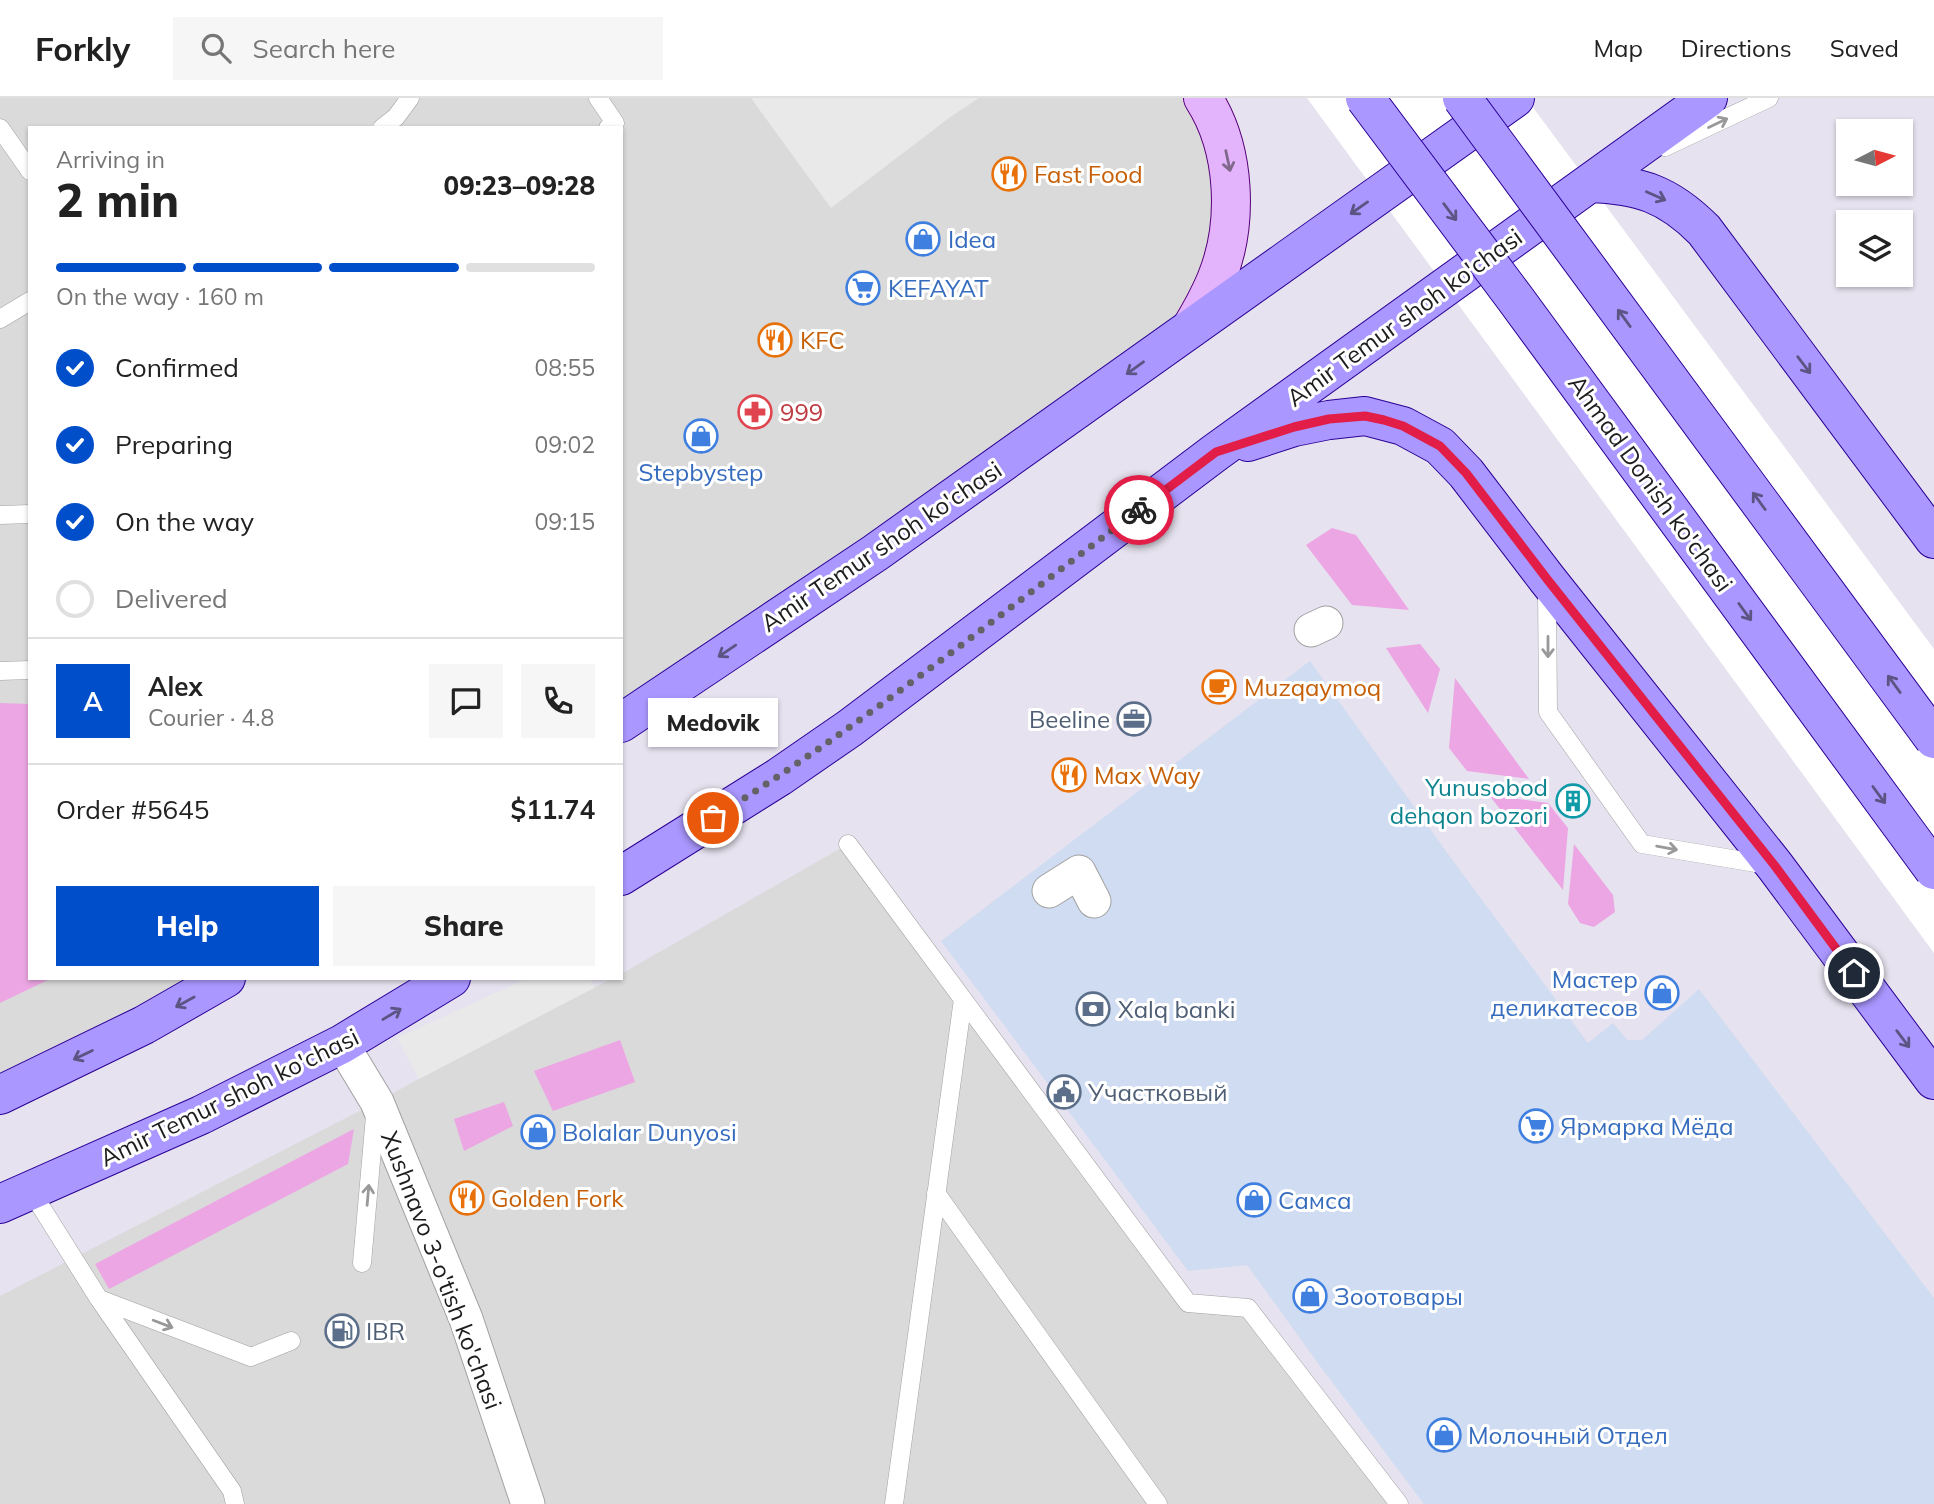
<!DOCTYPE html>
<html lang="en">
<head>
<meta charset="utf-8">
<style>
	:root { --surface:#fff; --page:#f6f6f6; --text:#222; --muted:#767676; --line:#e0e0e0; --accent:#004eca }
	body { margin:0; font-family:Mulish,sans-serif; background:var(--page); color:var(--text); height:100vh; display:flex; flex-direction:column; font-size:26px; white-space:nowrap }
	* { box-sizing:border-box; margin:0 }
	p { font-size:23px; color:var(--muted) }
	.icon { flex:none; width:38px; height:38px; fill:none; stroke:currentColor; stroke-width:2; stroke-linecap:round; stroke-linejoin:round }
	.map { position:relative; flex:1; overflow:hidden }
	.details { position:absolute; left:28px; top:28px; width:595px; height:854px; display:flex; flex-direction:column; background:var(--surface); border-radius:0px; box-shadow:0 2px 5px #0004 }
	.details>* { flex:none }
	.needle { width:46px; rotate:84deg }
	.fabs { position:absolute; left:1836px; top:21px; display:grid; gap:14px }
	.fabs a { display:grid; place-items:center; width:77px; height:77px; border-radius:0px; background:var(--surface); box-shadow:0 2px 5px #0004; font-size:35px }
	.pin { position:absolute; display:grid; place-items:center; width:60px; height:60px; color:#fff; margin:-30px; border:4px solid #fff; border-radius:50%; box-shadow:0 2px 7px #0007 }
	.courier { position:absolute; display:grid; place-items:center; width:70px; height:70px; margin:-35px; border:5px solid #e11d48; border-radius:50%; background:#fff; color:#222; box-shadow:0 2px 9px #0007 }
	.bubble { position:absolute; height:49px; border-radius:0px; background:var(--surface); box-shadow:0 2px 5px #0004; font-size:23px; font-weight:800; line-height:49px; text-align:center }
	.summary em { font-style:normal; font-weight:800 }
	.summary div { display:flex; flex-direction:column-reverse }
	.summary { display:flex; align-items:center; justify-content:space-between; height:119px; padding:0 28px }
	h1 { font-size:46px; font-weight:800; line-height:52px }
	.bar { display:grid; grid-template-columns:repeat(4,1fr); gap:10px 7px; align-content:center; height:84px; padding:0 28px }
	.bar i { height:9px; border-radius:5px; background:var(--line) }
	.bar .current { background:var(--accent) }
	.bar p { grid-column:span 4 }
	.line { display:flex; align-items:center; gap:18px; padding:0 28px; border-top:2px solid var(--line) }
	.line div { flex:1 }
	.round { display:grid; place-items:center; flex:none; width:74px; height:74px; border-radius:0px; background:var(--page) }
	ol { padding:0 28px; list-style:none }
	li { display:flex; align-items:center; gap:21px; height:77px }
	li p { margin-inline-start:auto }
	li .icon { padding:7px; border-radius:50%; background:var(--accent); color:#fff; stroke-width:4 }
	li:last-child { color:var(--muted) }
	li i { width:38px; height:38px; border:4px solid var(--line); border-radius:50% }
	.action { display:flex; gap:14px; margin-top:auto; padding:14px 28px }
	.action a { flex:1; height:80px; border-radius:0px; background:var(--accent); color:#fff; font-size:28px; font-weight:800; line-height:80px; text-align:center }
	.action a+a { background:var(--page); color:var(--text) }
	header { display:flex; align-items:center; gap:42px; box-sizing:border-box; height:98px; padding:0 35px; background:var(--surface); border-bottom:2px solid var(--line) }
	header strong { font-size:33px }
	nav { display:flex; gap:38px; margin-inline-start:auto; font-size:24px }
	.search { width:490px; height:63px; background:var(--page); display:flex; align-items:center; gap:18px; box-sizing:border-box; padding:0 24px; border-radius:0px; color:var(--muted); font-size:26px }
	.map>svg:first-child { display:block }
	.residential { fill:#dadadb }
	.commercial { fill:#d0dcf1 }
	.grass { fill:#eca6e3 }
	.parking { fill:#e9e9e9 }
	.pier { fill:#fff }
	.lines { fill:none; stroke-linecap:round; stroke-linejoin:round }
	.lane-casing { stroke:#a1a1a1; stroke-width:19 }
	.street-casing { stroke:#a1a1a1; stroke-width:35 }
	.secondary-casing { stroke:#560078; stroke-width:40 }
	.primary-casing { stroke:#2a0096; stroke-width:40 }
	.lane { stroke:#fff; stroke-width:18 }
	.street { stroke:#fff; stroke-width:33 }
	.secondary { stroke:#e3b3fc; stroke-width:38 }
	.primary { stroke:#aa97ff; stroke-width:38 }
	.primary-bridge-casing { stroke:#2a0096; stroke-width:40; stroke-linecap:butt }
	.primary-bridge { stroke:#aa97ff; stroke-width:38 }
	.oneway { stroke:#999 }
	.oneway2 { stroke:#80688c }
	.oneway3 { stroke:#5c5483 }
	.done { stroke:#636266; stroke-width:7; stroke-dasharray:0 12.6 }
	.route { stroke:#e11d48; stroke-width:9 }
	.labels { text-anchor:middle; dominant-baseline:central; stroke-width:6; stroke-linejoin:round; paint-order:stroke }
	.food-label { font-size:24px; fill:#c56008; stroke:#fff; text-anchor:start }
	.shop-label { font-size:24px; fill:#366cbe; stroke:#fff; text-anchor:start }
	.street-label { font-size:24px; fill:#1d1d1d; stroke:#fff }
	.health-label { font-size:24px; fill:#be3a42; stroke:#fff; text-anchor:start }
	.service-label { font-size:24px; fill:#4e5e75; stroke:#fff; text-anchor:start }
	.culture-label { font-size:24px; fill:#0d838f; stroke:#fff; text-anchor:end }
</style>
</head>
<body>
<header>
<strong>Forkly</strong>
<div class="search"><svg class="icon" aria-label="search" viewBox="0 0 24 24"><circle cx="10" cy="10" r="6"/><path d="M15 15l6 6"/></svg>Search here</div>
<nav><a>Map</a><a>Directions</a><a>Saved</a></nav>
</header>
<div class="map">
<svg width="1934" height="1406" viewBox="0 0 1934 1406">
	<rect width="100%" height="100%" fill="#e6e2ef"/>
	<path class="residential" d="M0,0H1203L1222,40L1206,205L621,625V30H30V880H226L0,997Z
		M848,746L1188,1205L1248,1210L1399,1406H0V1198L377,1004L500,936L613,880H621V876Z"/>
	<path class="commercial" d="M1310,563L1448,756L1588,945L1613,925L1627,942H1642L1699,891L1934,1200V1406H1424L1320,1268L1247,1167L1188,1173L941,843Z"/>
	<path class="grass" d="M1332,430L1356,437L1409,512L1352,507L1306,447Z
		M1420,546L1440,571L1428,615L1386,550Z
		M1455,580L1529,681L1467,673L1449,650Z
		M0,605L30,606V880H52L0,905Z
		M1489,697L1548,705L1568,730L1563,792Z
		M1574,746L1613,797L1615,814L1594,829L1580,825L1568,806Z
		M620,942L635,984L553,1013L534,973Z
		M504,1004L513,1028L464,1053L454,1021Z
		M354,1031L348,1066L109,1191L95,1166Z"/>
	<path class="parking" d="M751,0H979L953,17L831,110Z
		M528,880H591L594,890L419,981L397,940Z"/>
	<path class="pier" d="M1307,0H1526L1934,551V855Z"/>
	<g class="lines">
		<defs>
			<path id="lane" d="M598,0L615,25L608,30
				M0,30L30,73
				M382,30L396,19L410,0
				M1665,49L1769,0
				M0,221L30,203
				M0,417L30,416
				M1547,491L1548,614L1642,746L1768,767
				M0,573L30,572
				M848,746L1188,1205L1248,1210L1399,1406
				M31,1093L99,1201L232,1393L235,1406
				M936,1095L1158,1406
				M362,1165L375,1018
				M99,1201L251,1259L291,1243
				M894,1406L963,901"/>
			<path id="street" d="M1311,532L1326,525
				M1049,793L1079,774L1094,803
				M342,946L377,1004L466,1221L528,1406"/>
			<path id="secondary" d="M1191,230C1200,215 1209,199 1216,182C1239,126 1236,51 1203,0"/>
			<path id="primary" d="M1590,85C1640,87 1668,96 1704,132L1934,441
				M1248,344L1294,329L1329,322L1365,318L1403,328L1440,348L1466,375L1547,481L1775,768L1934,982
				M621,625L875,455L1515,0
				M621,778L779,679L850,630L1216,354L1708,0
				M0,997L144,927L226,880
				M0,1106L201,1017L342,946L451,880"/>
		</defs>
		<use href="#lane" class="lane-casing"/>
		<use href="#street" class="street-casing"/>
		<use href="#secondary" class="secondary-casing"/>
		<use href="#primary" class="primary-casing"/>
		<use href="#lane" class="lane"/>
		<use href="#street" class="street"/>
		<use href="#secondary" class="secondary"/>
		<use href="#primary" class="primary"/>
		<defs>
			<path id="primary-bridge" d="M1365,0L1514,199L1934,772
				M1462,0L1934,641"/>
		</defs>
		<use href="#primary-bridge" class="primary-bridge-casing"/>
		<use href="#primary-bridge" class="primary-bridge"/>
	</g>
	<defs><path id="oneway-shaft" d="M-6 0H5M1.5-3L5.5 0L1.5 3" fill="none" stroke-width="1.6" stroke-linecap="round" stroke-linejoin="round" transform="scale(1.75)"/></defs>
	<g class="oneway">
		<use href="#oneway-shaft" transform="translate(1718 25) rotate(-25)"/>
		<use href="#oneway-shaft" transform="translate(1548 549) rotate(90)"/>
		<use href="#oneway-shaft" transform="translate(1667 750) rotate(10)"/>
		<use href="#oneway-shaft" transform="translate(368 1097) rotate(-85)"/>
		<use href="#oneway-shaft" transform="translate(163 1226) rotate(21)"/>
	</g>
	<use class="oneway2" href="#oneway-shaft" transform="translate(1228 63) rotate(78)"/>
	<g class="oneway3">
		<use href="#oneway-shaft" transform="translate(1656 98) rotate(24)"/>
		<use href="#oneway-shaft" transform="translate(1359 110) rotate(145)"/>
		<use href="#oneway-shaft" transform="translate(1450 114) rotate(53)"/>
		<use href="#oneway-shaft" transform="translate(1624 220) rotate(-126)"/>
		<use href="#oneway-shaft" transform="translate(1804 267) rotate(53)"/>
		<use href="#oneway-shaft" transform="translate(1135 270) rotate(144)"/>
		<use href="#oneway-shaft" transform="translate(1759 403) rotate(-126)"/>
		<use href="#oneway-shaft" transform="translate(1745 514) rotate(54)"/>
		<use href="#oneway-shaft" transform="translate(727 553) rotate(146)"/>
		<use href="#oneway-shaft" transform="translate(1894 586) rotate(-126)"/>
		<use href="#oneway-shaft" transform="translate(1879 697) rotate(54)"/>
		<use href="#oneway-shaft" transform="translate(185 904) rotate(151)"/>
		<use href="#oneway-shaft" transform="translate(392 916) rotate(-31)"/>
		<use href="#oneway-shaft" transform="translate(1903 941) rotate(53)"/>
		<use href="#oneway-shaft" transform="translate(83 957) rotate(154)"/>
	</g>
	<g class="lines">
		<path class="done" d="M713,720C862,628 999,517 1139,412"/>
		<path class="route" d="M1139,412L1216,354L1294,329L1329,321L1365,318L1384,322L1403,328L1440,348L1466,375L1547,481L1775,768L1854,875"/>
	</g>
	<defs>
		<symbol id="restaurant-ring" viewBox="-11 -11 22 22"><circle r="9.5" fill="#fff" stroke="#e8710a" stroke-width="1.5"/><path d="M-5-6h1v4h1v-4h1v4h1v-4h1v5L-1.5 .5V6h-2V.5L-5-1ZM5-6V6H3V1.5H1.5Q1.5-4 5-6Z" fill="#e8710a"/></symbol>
		<symbol id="shop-ring" viewBox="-11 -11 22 22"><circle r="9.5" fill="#fff" stroke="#3f7fe0" stroke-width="1.5"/><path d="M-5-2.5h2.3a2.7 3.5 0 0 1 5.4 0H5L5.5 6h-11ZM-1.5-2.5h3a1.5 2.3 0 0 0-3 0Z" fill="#3f7fe0"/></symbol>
		<symbol id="supermarket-ring" viewBox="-11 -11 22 22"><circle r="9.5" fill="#fff" stroke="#3f7fe0" stroke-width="1.5"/><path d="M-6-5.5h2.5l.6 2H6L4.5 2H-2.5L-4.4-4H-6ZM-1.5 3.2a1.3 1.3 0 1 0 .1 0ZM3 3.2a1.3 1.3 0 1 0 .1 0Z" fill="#3f7fe0"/></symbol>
		<symbol id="pharmacy-ring" viewBox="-11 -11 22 22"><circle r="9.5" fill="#fff" stroke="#e0444e" stroke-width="1.5"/><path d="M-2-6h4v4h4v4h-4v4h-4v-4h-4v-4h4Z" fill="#e0444e"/></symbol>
		<symbol id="cafe-ring" viewBox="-11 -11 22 22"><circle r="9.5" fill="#fff" stroke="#e8710a" stroke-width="1.5"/><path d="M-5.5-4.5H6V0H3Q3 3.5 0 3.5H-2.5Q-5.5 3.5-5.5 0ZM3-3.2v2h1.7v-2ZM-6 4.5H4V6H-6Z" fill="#e8710a"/></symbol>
		<symbol id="office-ring" viewBox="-11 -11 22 22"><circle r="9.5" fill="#fff" stroke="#5c6f8a" stroke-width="1.5"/><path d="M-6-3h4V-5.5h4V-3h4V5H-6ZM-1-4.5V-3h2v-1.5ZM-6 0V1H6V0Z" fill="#5c6f8a"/></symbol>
		<symbol id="building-ring" viewBox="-11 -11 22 22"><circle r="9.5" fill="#fff" stroke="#0f9aa8" stroke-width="1.5"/><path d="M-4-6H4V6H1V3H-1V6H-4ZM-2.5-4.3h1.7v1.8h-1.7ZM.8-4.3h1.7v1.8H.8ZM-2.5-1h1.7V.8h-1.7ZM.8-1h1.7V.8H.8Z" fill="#0f9aa8"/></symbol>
		<symbol id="bank-ring" viewBox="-11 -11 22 22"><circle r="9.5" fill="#fff" stroke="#5c6f8a" stroke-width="1.5"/><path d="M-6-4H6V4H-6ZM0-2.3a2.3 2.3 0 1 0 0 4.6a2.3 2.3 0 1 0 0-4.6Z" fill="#5c6f8a"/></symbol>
		<symbol id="civic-ring" viewBox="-11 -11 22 22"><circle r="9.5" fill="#fff" stroke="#5c6f8a" stroke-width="1.5"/><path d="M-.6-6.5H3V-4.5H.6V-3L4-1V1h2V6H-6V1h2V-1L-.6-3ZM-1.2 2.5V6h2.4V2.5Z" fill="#5c6f8a"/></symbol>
		<symbol id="fuel-ring" viewBox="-11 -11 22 22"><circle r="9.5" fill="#fff" stroke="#5c6f8a" stroke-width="1.5"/><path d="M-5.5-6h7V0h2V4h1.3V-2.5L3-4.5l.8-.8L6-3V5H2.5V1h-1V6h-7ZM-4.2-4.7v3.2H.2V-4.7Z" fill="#5c6f8a"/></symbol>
	</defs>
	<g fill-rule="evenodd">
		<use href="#restaurant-ring" x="990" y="57" width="38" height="38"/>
		<use href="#shop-ring" x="904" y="122" width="38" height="38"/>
		<use href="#supermarket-ring" x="844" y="171" width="38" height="38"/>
		<use href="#restaurant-ring" x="756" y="223" width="38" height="38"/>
		<use href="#pharmacy-ring" x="736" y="295" width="38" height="38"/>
		<use href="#shop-ring" x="682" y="319" width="38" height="38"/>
		<use href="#cafe-ring" x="1200" y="570" width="38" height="38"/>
		<use href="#office-ring" x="1115" y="602" width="38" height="38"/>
		<use href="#restaurant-ring" x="1050" y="658" width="38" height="38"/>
		<use href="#building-ring" x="1554" y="684" width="38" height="38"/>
		<use href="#shop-ring" x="1643" y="876" width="38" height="38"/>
		<use href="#bank-ring" x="1074" y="892" width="38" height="38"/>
		<use href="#civic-ring" x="1045" y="975" width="38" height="38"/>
		<use href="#supermarket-ring" x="1517" y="1009" width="38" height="38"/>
		<use href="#shop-ring" x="519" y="1015" width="38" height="38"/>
		<use href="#restaurant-ring" x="448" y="1081" width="38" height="38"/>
		<use href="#shop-ring" x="1235" y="1083" width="38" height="38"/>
		<use href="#shop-ring" x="1291" y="1179" width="38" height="38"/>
		<use href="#fuel-ring" x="323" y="1214" width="38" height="38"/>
		<use href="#shop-ring" x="1425" y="1318" width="38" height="38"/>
	</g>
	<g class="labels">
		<g class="food-label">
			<text x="1034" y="76">Fast Food</text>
			<text x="800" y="242">KFC</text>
			<text x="1244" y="589">Muzqaymoq</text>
			<text x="1094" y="677">Max Way</text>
			<text x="491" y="1100">Golden Fork</text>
		</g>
		<g class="shop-label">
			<text x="948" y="141">Idea</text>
			<text x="888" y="190">KEFAYAT</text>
			<text x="701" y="374" text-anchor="middle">Stepbystep</text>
			<text x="1638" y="881" text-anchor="end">Мастер<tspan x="1638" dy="28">деликатесов</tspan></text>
			<text x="1560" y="1028">Ярмарка Мёда</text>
			<text x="562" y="1034">Bolalar Dunyosi</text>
			<text x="1278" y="1102">Самса</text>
			<text x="1334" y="1198">Зоотовары</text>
			<text x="1468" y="1337">Молочный Отдел</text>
		</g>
		<g class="street-label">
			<text transform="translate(1404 219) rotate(-36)">Amir Temur shoh ko'chasi</text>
			<text transform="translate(1651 385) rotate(54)">Ahmad Donish ko'chasi</text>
			<text transform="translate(881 448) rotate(-34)">Amir Temur shoh ko'chasi</text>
			<text transform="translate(229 999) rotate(-26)">Amir Temur shoh ko'chasi</text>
			<text transform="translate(442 1172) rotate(69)">Xushnavo 3-o'tish ko'chasi</text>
		</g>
		<g class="health-label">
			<text x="780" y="314">999</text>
		</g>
		<g class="service-label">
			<text x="1110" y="621" text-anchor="end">Beeline</text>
			<text x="1118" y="911">Xalq banki</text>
			<text x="1088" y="994">Участковый</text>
			<text x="366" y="1233">IBR</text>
		</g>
		<g class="culture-label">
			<text x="1548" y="689">Yunusobod<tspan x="1548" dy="28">dehqon bozori</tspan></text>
		</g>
	</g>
</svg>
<div class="fabs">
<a><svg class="needle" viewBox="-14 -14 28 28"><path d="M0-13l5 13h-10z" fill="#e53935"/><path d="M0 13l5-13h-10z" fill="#767676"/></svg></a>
<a><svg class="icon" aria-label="layers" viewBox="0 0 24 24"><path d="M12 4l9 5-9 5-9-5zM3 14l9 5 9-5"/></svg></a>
</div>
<div class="pin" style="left:713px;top:720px;background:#ea580c"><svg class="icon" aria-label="bag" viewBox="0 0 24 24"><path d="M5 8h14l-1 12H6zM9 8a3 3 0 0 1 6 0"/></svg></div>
<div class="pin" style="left:1854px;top:875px;background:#1f2937"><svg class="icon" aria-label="home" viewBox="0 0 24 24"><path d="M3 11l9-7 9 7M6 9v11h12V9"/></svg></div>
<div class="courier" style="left:1139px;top:412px"><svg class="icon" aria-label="bike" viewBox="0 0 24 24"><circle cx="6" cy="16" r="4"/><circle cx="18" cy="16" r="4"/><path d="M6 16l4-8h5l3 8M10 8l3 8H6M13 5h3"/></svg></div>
<div class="bubble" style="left:648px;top:600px;width:130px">Medovik</div>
<section class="details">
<div class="summary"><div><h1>2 min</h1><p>Arriving in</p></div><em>09:23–09:28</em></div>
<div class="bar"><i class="current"></i><i class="current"></i><i class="current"></i><i></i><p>On the way · 160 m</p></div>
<ol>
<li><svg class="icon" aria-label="check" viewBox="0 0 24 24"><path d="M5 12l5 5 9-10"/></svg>Confirmed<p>08:55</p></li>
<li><svg class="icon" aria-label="check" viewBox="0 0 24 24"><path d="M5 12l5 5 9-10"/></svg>Preparing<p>09:02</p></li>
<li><svg class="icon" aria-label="check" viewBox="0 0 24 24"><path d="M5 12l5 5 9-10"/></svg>On the way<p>09:15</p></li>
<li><i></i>Delivered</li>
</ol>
<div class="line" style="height:126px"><b class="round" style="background:var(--accent);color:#fff">A</b><div><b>Alex</b><p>Courier · 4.8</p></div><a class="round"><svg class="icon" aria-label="chat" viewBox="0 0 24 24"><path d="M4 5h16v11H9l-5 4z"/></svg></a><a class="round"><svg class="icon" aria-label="phone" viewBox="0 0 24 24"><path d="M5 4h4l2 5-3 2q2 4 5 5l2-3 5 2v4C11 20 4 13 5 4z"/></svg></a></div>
<div class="line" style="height:91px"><div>Order #5645</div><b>$11.74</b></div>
<div class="action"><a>Help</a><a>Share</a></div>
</section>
</div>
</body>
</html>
